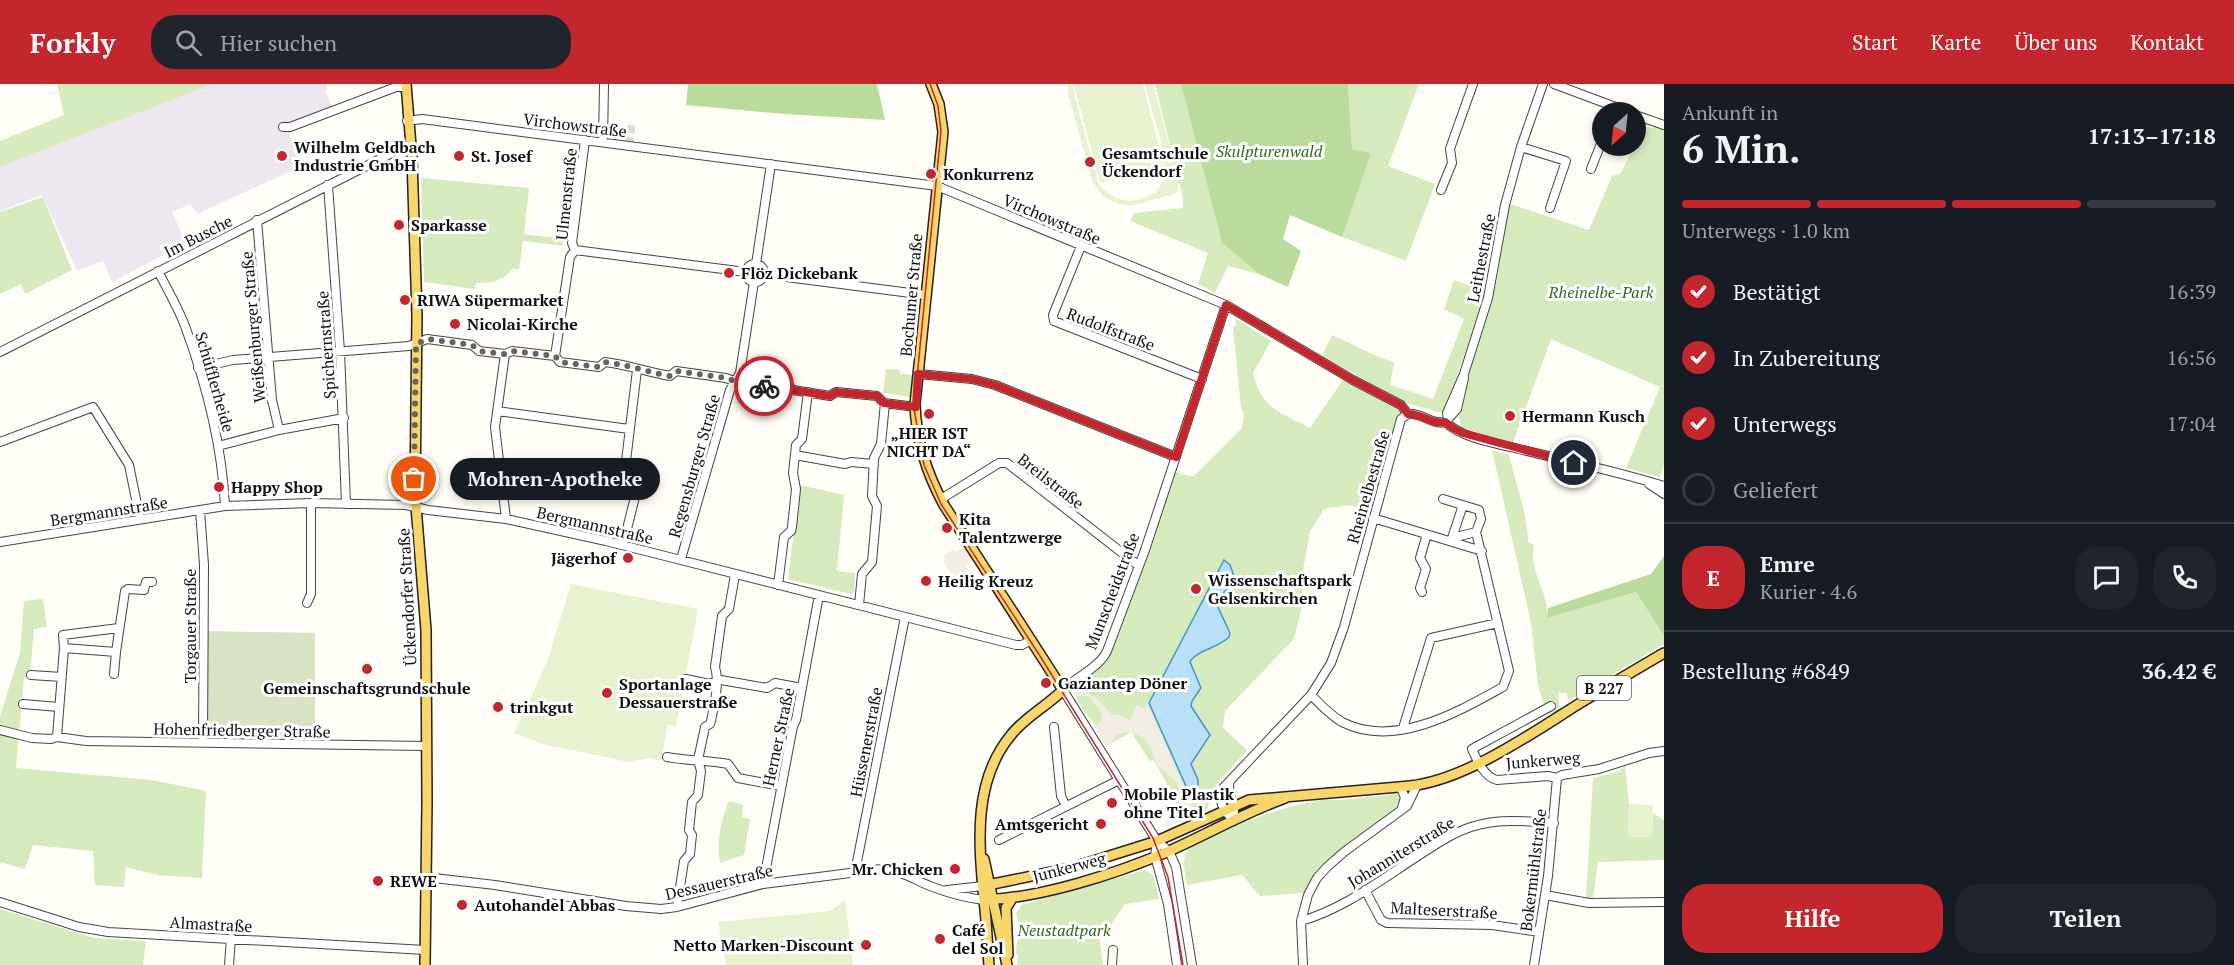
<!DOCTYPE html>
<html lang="de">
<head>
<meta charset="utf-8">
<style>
	:root { --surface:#171b24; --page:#20242c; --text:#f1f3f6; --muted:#9ea1a6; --line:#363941; --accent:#c4262e }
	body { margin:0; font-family:"PT Serif",serif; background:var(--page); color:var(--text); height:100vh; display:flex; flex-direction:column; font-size:22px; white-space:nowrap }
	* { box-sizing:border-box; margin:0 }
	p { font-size:20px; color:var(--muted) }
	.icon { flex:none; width:33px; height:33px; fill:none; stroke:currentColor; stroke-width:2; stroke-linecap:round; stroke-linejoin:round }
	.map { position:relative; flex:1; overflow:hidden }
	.side { display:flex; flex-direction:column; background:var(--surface); width:570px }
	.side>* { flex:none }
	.needle { width:39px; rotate:207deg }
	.fabs { position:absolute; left:1592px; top:18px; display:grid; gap:12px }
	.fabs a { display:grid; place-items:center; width:54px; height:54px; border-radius:50%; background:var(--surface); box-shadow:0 3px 9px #0003; font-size:30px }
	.pin { position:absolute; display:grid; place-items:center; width:51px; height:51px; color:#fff; margin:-26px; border:3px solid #fff; border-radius:50%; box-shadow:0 2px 6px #0007 }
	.courier { position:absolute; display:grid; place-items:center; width:60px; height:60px; margin:-30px; border:4px solid #c4262e; border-radius:50%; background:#fff; color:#222; box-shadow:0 2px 8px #0007 }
	.bubble { position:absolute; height:42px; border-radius:21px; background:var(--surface); box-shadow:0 3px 9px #0003; font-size:20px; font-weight:700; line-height:42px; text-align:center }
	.overview em { font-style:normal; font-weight:700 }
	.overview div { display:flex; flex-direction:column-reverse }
	.overview { display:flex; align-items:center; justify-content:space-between; height:102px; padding:0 18px }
	h1 { font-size:39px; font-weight:700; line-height:45px }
	.bar { display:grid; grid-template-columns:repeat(4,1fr); gap:9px 6px; align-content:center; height:72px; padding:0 18px }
	.bar i { height:8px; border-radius:4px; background:var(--line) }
	.bar .on { background:var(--accent) }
	.bar p { grid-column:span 4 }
	.line { display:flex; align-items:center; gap:15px; padding:0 18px; border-top:2px solid var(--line) }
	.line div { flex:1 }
	.round { display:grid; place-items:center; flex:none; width:63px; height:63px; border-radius:24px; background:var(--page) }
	ol { padding:0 18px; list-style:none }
	li { display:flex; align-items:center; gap:18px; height:66px }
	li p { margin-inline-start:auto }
	li .icon { padding:6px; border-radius:50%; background:var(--accent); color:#fff; stroke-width:4 }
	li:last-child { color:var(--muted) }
	li i { width:33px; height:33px; border:3px solid var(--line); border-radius:50% }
	.button { display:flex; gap:12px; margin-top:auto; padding:12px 18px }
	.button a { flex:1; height:69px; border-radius:24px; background:var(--accent); color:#fff; font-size:24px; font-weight:700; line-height:69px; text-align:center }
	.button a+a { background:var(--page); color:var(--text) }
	header { display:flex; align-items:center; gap:36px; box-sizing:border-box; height:84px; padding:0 30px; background:var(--accent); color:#fff }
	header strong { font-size:28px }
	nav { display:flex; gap:33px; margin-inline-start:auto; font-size:21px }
	.search { width:420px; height:54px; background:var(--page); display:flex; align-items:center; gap:15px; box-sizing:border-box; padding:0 21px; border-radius:24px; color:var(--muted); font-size:22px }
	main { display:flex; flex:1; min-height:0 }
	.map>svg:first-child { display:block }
	.industrial { fill:#eee6ef }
	.green { fill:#d5ebbd }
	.forest { fill:#b9dc9c }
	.cemetery { fill:#d9e3c4 }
	.pitch { fill:#e6f2cf }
	.plaza { fill:#f1ede2 }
	.water { fill:#b9e0f7; stroke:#3f96cf; stroke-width:1.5 }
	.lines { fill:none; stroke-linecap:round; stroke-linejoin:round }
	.minor-tunnel { stroke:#dbdad3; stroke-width:8; stroke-dasharray:8 4; stroke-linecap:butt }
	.minor-casing { stroke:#444; stroke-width:10 }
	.major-casing { stroke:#222; stroke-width:12 }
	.minor { stroke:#fff; stroke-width:8 }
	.major { stroke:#f9d66b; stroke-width:9 }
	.tram { stroke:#c4262e; stroke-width:1.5 }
	.done { stroke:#646461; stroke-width:6; stroke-dasharray:0 10.8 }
	.route { stroke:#c4262e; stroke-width:8 }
	.poi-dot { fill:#c4262e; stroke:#fff; stroke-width:2 }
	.labels { text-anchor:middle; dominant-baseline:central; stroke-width:6; stroke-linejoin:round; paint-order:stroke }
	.shield { fill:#fff; stroke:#585858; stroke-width:1.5 }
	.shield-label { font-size:15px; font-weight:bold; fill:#111 }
	.street-label { font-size:16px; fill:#111; stroke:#fff }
	.poi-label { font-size:16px; font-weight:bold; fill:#111; stroke:#fff; text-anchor:start }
	.park-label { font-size:16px; font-style:italic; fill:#2f6b1f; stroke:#fff }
</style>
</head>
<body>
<header>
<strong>Forkly</strong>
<div class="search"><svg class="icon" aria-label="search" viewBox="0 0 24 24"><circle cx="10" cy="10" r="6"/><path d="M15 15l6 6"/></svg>Hier suchen</div>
<nav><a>Start</a><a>Karte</a><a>Über uns</a><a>Kontakt</a></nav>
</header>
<main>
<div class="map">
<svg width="1664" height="881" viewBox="0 0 1664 881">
	<rect width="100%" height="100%" fill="#fffdf5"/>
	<path class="industrial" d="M213,0H326L328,5L325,7L332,23L287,42L302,82L197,130L190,120L172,128L186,159L112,198L103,177L77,187L42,111L0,127V83Z"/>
	<path class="green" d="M57,0H213L0,83V57L64,31Z
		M1155,0H1181L1222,159L1259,190L1228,182L1215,209L1198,200L1208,169L1130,137L1134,129L1183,124V115Z
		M1348,0H1419L1388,82L1435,100L1406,177L1342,153L1370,69L1352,65Z
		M1645,43L1664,44V381L1660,393L1626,384L1660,303L1551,255L1512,361L1462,343L1458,331L1467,294L1497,197L1507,119L1589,146L1612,92L1620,90Z
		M421,94L529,104L524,150L564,155L562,162L523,157L519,186L512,185C502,198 491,199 476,199L475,205L424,198Z
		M43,113L72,186L25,210L21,200L0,210V128Z
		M1454,196L1486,208L1456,295L1442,329L1407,319L1322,272L1332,251L1372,270L1394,278L1390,301L1433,315L1464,235L1444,225Z
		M1235,234L1271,257L1253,289C1261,325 1281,329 1310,344L1345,293L1391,316L1404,329L1371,427L1350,421L1324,425L1310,448L1302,491V523L1294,555L1225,627L1223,644L1247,666L1216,701L1206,728L1182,738C1177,716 1165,695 1153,676L1150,677L1131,648L1114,658C1097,643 1076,625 1074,601L1097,587L1109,573L1173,387L1190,392H1194L1242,344L1244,331L1241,323L1233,243L1236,241Z
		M886,285L900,286L899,289L913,291L910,313L883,309Z
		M1492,366L1509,371C1515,397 1528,432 1528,458L1534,461C1527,485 1550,509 1547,534L1636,508L1664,552V560L1568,617L1567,609H1558L1560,626L1547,631L1538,601L1531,539Z
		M800,401L844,411L837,487L855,489L854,508L851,510L788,495Z
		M43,515L47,543L34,545L30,593H24L16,684L152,696L206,707L202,794L157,791L126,783L124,803L95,801L93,767L33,761L25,785L0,778V632L20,569L24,517Z
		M1625,682L1629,720L1628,753H1652L1653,729L1664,736V776L1598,778L1593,815L1586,814L1593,694L1619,687Z
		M1397,710L1399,712L1400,719L1395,725L1325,778L1305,809L1260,812L1242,791L1187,801C1185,787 1180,773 1191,762L1237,740L1292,722L1322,716H1340Z
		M729,717L743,721L742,733L750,735L744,771L720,779C716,758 721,736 729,717Z
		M1145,786L1153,791L1159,815L1125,820L1107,846L1109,849L1099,851L1103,881H1017L1018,870H1016C1016,857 1021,842 1016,830L1021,821Z
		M0,825L94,854L146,857L143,881H0Z"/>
	<path class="forest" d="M688,0H877L885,36L784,30L686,21Z
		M1181,0H1348L1352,65L1371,69L1342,153L1290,131L1283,155L1301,167L1288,203L1259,190L1222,159Z
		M1664,472V552L1636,508L1547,534L1548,524L1651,490Z"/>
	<path class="cemetery" d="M208,547L315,549V655L208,651Z"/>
	<path class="pitch" d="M1068,0H1073L1074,10L1099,101C1109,112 1122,119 1137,116C1175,108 1165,73 1158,46C1153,31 1149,15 1145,0H1153L1179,98L1178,107L1175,110L1130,122L1115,119L1103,112L1092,97L1068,10Z
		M1074,0H1143L1164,82L1100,99Z
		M571,500L698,525L676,642L668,641L661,677L650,674L629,678L542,660L514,649L547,578Z
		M1629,720L1653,721L1652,753H1628Z
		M845,816L853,881H726L718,838L830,827Z"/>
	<path class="plaza" d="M965,463L974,476L965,482L968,487L957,493L954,489L952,491L943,477L945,475L943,472L954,465L956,468Z
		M1074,602L1095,613L1112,631H1119L1130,636L1137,621L1144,625L1147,619L1194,724L1183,733L1181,738L1163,743L1169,732L1180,725L1182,714L1176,698L1165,687L1157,682L1151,665L1145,656L1137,650L1125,648L1116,651L1113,659L1107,663L1094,642L1101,638L1102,631L1099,625L1088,612H1075L1071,604Z"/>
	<path class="water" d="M1224,476L1230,481L1235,495L1217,517V521L1230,549L1229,553C1219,564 1196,566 1190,578L1201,604L1192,617L1191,622L1210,651L1191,680L1198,696V701L1189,709L1149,619Z"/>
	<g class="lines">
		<path class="minor-tunnel" d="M629,61L632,38"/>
		<defs>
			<path id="minor" d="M1554,0L1629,28
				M1635,31L1664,41
				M407,37L422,35L937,102L1226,221L1353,296L1401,321L1408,330
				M283,43H290L396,3H406
				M603,58L604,0
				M1521,63L1566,77L1550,124
				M1591,85L1602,57
				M328,101L340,267L346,420
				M1441,106L1452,79L1450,65L1453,56L1473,0
				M257,136L272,316L279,346
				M1081,162L1053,231L1054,237L1202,295
				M575,166L746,188
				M756,180L771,80
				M746 189a9 9 0 1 1 18 0a9 9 0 1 1-18 0Z
				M158,187C167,205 178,223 185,242C206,299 222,361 225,422
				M763,190L926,211
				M0,268L398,66L410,64
				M505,270L495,343L506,435
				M555,272L570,173L575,166L572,159L585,56
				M198,284L233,276L409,262L427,255L472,261L479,267L505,270L512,267L555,272L560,278L599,283L605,278C628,281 648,288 670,292L676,287L726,294L742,300L761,303L768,299L788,302L793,306L830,312L836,308L877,312L884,319L916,323
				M918,290L972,295L995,301L1176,373
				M497,327L629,345
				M1408,330C1421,328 1431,341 1445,338C1464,355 1495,359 1519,365C1567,377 1617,387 1664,402
				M1448,335L1447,329L1464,290L1488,214L1505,121L1521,63L1543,0
				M1446,337L1457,325L1464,294
				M0,358L93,323L129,381L140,435
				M218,362L279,346L344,334
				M795,371L845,380L851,378L874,380
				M1649,400L1664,410
				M941,415L999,379H1007L1139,482
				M200,426L204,481L203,658
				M1373,434L1482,467
				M1452,454L1463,421
				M1451,457L1452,454L1476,448
				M0,458L225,422L311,419L406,421L428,426L506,435L606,457L1016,561H1022L1031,556
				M623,461L643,381L626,377L637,286
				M681,475L730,306L740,289L754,198
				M778,501L784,453L791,447L792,443L796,405L793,389L796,361L802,355L808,308
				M1422,508L1420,504L1426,485L1420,474L1427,450
				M307,519L311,510V419
				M859,521L862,490L872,478L877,422L872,412L874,374L881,360L885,319
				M64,564L116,568L125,507L128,505L144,506L146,498H152
				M114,590L116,568
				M31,591L62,593
				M686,595L709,600L721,596L767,604L775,599L802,604
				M1311,611C1320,620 1330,631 1342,638C1394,665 1458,628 1503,603L1509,587L1476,448L1481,435L1479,426L1443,415
				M23,620L59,623
				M1551,622L1472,665C1477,676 1484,693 1497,696L1548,692L1557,694L1562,691L1599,685L1649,669L1664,667
				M711,637C714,621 720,599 715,583L722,532L729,525L735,491
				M1054,643L1061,712L1066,722
				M1403,644L1431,554L1498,539
				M0,646L32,654L51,655L57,653L86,657L426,662
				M57,653L64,564L63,551L119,544
				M667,673C687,677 708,676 728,680L738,694L781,702
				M1230,697C1226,709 1234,717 1234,728
				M1400,703L1405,713L1402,724
				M1233,736C1223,726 1217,717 1224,703L1311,611L1331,579L1344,543L1401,335L1408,330
				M999,756L1119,696
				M1157,757L1155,772L1168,820L1177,881
				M855,788L905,533
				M425,793L495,801L626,822L661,825L677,823L763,800L882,785C900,786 913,795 930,802C948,809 966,814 984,816
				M763,800L793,642L796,636L819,511
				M947,806L983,802
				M1365,806L1381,836L1387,839L1492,841L1539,848
				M1545,811L1589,819L1664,818
				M0,818L79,843L108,848L425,866
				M677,823L684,777L690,770L692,751L689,746L692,718L698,711L701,687L698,676L705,643L710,640
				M1301,837C1344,825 1382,795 1418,772C1435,761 1452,749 1471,743C1498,734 1526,737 1554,739
				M229,881L231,854
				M1112,881L1113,866
				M1192,881L1176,783L1169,767L1157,757L1063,606C1077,592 1098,585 1107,567L1145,466L1226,221
				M1303,881L1301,837L1308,811L1317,794L1327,783L1344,768L1407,722L1417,701
				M1534,881L1548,792L1557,694"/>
			<path id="major" d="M406,0L412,74L417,231L415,410L426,546L427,718L425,881
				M931,0L939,20L943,48L915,320C916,356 927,390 944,421L1063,606C1047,622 1025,633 1011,651C972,698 979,760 984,817C987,838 987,860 989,881
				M984,775L1007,881
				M983,802L1071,784L1157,757L1249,716L1410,702C1465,696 1531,650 1577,621C1606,603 1635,586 1664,569
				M984,816C1041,814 1115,790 1167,768C1207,750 1244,729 1285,714
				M1008,871L1006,824L1013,813"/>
		</defs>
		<use href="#minor" class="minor-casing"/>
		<use href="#major" class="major-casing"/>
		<use href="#minor" class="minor"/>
		<use href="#major" class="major"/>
		<path class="tram" d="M930,0L938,22L941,47L914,325L924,381L941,420L1040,572L1153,754L1168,793L1183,881"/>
	</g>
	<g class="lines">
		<path class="done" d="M414,395L416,260L428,255L472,261L479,267L505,270L512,267L555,272L560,278L599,283L605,278C628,281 648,288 670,292L676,287L726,294L742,300L764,302"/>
		<path class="route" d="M764,302L768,299L788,302L793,306L830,312L836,308L877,312L884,319L916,323L918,290L972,295L995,301L1176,373L1226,221L1353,296L1401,321L1408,330C1421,329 1431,341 1445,338L1453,344L1463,349L1574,379"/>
	</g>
	<g class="poi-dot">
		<circle cx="282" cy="72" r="6"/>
		<circle cx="459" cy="72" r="6"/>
		<circle cx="1090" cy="78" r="6"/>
		<circle cx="931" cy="90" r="6"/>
		<circle cx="399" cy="141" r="6"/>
		<circle cx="729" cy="189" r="6"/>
		<circle cx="405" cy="216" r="6"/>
		<circle cx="455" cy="240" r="6"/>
		<circle cx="929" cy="330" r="6"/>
		<circle cx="1510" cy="332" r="6"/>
		<circle cx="219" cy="403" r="6"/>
		<circle cx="947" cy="444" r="6"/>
		<circle cx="628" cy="474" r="6"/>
		<circle cx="926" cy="497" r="6"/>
		<circle cx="1196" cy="505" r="6"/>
		<circle cx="367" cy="585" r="6"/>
		<circle cx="1046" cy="599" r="6"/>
		<circle cx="607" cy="609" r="6"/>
		<circle cx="498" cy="623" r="6"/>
		<circle cx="1112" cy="719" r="6"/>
		<circle cx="1101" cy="740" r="6"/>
		<circle cx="955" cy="785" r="6"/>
		<circle cx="378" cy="797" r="6"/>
		<circle cx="462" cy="821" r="6"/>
		<circle cx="940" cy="855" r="6"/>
		<circle cx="866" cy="861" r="6"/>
	</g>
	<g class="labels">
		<rect class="shield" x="1577" y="592" width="54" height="24" rx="4.5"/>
		<g class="shield-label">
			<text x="1604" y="604">B 227</text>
		</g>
		<g class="street-label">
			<text transform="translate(575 41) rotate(7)">Virchowstraße</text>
			<text transform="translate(566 110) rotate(-84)">Ulmenstraße</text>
			<text transform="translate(1052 135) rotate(23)">Virchowstraße</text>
			<text transform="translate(198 152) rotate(-27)">Im Busche</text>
			<text transform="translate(1481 174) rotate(-79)">Leithestraße</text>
			<text transform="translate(911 211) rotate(-85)">Bochumer Straße</text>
			<text transform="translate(253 243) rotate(-95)">Weißenburger Straße</text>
			<text transform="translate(1111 245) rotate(21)">Rudolfstraße</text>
			<text transform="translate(326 261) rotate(-94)">Spichernstraße</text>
			<text transform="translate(215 298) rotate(74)">Schüfflerheide</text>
			<text transform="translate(694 382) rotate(-74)">Regensburger Straße</text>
			<text transform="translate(1051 397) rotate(38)">Breilstraße</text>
			<text transform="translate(1368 403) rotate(-74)">Rheinelbestraße</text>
			<text transform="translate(109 427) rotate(-9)">Bergmannstraße</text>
			<text transform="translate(595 441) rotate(13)">Bergmannstraße</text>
			<text transform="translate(1112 507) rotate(-69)">Munscheidstraße</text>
			<text transform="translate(407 513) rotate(-93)">Ückendorfer Straße</text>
			<text transform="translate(190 542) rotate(-90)">Torgauer Straße</text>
			<text transform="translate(242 646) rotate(1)">Hohenfriedberger Straße</text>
			<text transform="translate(778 653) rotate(-78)">Herner Straße</text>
			<text transform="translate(866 658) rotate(-79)">Hüssenerstraße</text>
			<text transform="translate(1543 676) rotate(-5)">Junkerweg</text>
			<text transform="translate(1401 768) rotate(-31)">Johanniterstraße</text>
			<text transform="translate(1069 783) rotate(-15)">Junkerweg</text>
			<text transform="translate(1533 786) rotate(-83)">Bokermühlstraße</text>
			<text transform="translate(719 798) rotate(-13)">Dessauerstraße</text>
			<text transform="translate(1444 826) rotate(3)">Malteserstraße</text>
			<text transform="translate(211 840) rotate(3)">Almastraße</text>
		</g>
		<g class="poi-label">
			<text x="294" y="63">Wilhelm Geldbach<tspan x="294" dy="18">Industrie GmbH</tspan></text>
			<text x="1102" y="69">Gesamtschule<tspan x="1102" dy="18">Ückendorf</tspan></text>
			<text x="471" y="72">St. Josef</text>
			<text x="943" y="90">Konkurrenz</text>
			<text x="411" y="141">Sparkasse</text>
			<text x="741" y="189">Flöz Dickebank</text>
			<text x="417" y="216">RIWA Süpermarket</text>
			<text x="467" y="240">Nicolai-Kirche</text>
			<text x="1522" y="332">Hermann Kusch</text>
			<text x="929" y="349" text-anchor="middle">„HIER IST<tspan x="929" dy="18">NICHT DA“</tspan></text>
			<text x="231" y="403">Happy Shop</text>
			<text x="959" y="435">Kita<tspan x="959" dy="18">Talentzwerge</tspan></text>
			<text x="616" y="474" text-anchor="end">Jägerhof</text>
			<text x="1208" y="496">Wissenschaftspark<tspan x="1208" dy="18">Gelsenkirchen</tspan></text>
			<text x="938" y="497">Heilig Kreuz</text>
			<text x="1058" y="599">Gaziantep Döner</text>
			<text x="619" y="600">Sportanlage<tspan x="619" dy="18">Dessauerstraße</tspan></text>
			<text x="367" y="604" text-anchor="middle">Gemeinschaftsgrundschule</text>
			<text x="510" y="623">trinkgut</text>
			<text x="1124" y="710">Mobile Plastik<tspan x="1124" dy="18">ohne Titel</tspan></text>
			<text x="1089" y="740" text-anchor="end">Amtsgericht</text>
			<text x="943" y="785" text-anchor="end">Mr. Chicken</text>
			<text x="390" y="797">REWE</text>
			<text x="474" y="821">Autohandel Abbas</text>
			<text x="952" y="846">Café<tspan x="952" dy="18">del Sol</tspan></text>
			<text x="854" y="861" text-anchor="end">Netto Marken-Discount</text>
		</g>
		<g class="park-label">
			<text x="1269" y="67">Skulpturenwald</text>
			<text x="1601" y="208">Rheinelbe-Park</text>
			<text x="1064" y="846">Neustadtpark</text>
		</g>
	</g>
</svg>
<div class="fabs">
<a><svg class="needle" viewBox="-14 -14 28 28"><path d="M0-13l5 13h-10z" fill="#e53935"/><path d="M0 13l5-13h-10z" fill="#9ea1a6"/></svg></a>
</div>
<div class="pin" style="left:414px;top:395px;background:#ea580c"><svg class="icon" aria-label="bag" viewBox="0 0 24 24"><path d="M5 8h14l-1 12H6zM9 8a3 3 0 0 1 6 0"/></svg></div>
<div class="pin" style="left:1574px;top:379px;background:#1f2937"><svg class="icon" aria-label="home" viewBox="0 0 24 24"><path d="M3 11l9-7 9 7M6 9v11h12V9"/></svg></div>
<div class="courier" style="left:764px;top:302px"><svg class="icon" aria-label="bike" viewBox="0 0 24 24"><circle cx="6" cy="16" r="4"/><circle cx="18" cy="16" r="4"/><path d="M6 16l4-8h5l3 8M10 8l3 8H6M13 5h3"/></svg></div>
<div class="bubble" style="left:450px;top:374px;width:210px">Mohren-Apotheke</div>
</div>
<section class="side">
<div class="overview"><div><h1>6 Min.</h1><p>Ankunft in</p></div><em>17:13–17:18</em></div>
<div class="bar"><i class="on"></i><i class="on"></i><i class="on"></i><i></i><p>Unterwegs · 1.0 km</p></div>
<ol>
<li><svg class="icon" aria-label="check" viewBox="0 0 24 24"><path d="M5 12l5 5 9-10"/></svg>Bestätigt<p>16:39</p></li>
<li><svg class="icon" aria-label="check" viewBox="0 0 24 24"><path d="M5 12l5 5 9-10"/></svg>In Zubereitung<p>16:56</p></li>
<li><svg class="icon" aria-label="check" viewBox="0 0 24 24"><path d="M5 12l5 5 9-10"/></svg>Unterwegs<p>17:04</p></li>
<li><i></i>Geliefert</li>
</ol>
<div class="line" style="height:108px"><b class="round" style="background:var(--accent);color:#fff">E</b><div><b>Emre</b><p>Kurier · 4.6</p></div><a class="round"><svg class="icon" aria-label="chat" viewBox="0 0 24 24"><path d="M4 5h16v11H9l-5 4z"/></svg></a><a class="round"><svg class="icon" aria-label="phone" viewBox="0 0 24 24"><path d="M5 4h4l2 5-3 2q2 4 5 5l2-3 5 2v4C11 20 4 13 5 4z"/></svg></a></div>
<div class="line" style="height:78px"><div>Bestellung #6849</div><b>36.42 €</b></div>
<div class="button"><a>Hilfe</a><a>Teilen</a></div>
</section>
</main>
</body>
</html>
